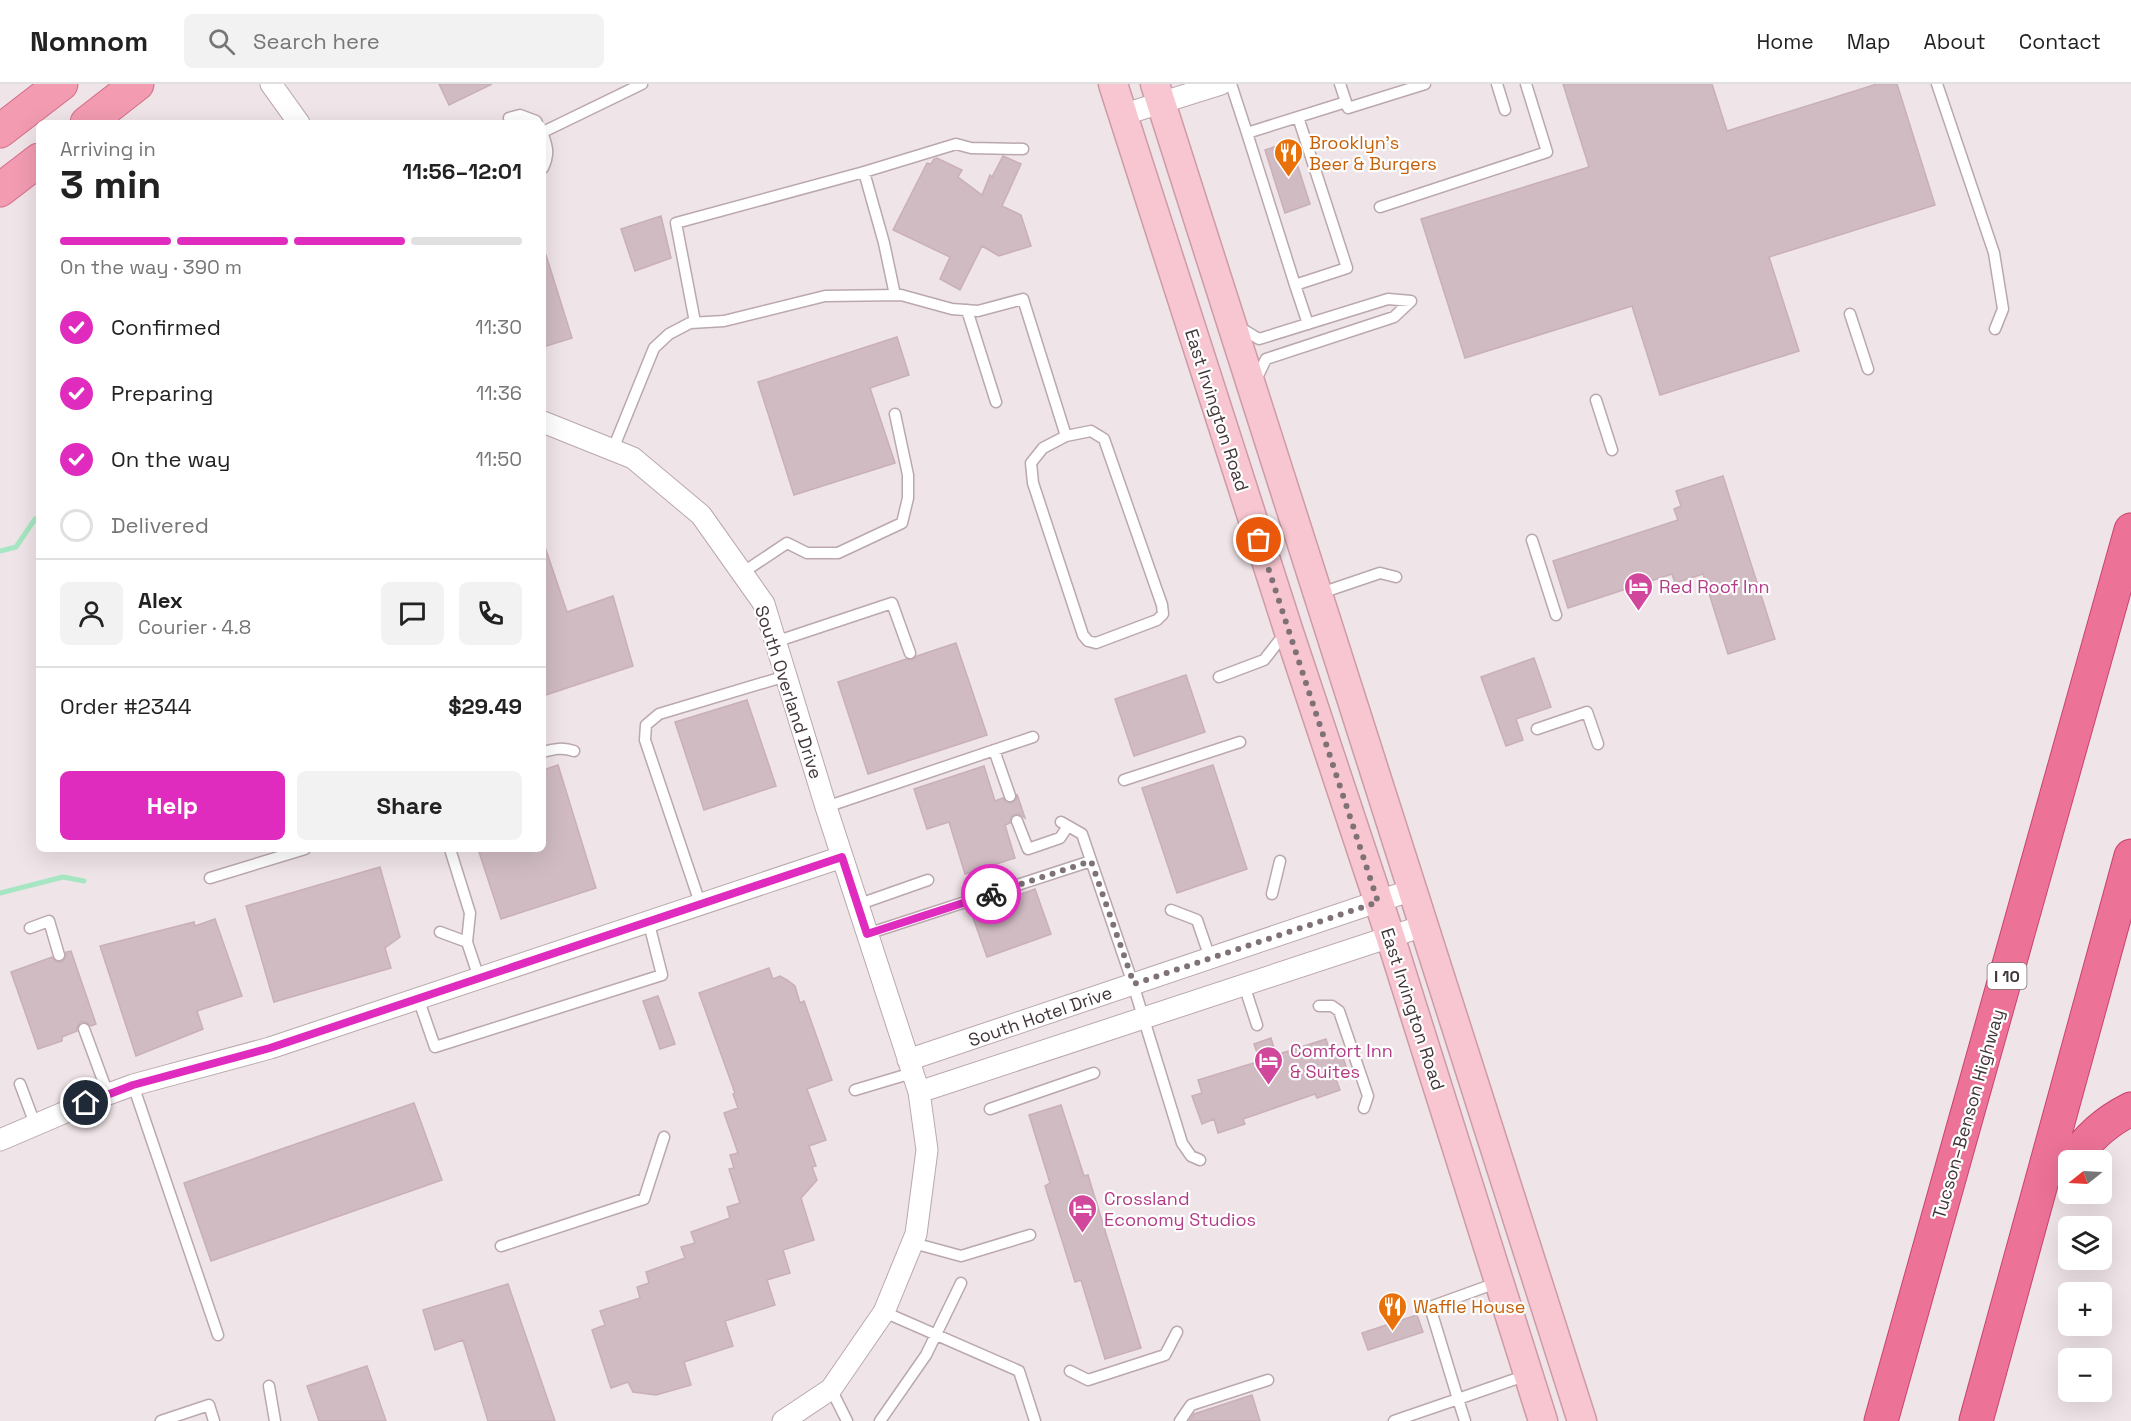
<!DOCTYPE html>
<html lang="en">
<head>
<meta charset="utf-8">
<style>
	:root { --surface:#fff; --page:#f2f2f2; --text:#222; --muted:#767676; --line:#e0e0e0; --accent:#e02bbf }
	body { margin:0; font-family:"Space Grotesk",sans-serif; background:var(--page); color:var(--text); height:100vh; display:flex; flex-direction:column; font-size:22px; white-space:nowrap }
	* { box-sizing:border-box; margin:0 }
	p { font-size:20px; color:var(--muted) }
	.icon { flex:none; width:33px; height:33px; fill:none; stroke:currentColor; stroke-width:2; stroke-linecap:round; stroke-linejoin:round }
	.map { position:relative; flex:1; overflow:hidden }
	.details { position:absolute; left:36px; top:36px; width:510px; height:732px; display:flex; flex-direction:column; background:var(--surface); border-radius:9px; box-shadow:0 6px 24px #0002 }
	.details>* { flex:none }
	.needle { width:39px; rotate:252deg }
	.fabs { position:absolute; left:2058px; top:1066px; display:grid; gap:12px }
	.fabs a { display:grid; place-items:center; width:54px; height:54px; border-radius:9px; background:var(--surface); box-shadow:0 6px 24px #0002; font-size:30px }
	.pin { position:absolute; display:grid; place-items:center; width:51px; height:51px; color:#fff; margin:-26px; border:3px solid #fff; border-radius:50%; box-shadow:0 2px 6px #0007 }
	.courier { position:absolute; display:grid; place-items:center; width:60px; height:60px; margin:-30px; border:4px solid #e02bbf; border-radius:50%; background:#fff; color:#222; box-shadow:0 2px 8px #0007 }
	.overview em { font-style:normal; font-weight:700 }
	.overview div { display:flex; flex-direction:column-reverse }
	.overview { display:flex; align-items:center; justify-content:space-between; height:102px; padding:0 24px }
	h1 { font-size:39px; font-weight:700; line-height:45px }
	.bar { display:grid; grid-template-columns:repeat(4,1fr); gap:9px 6px; align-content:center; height:72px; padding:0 24px }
	.bar i { height:8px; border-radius:4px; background:var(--line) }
	.bar .active { background:var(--accent) }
	.bar p { grid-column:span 4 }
	.line { display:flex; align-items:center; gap:15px; padding:0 24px; border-top:2px solid var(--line) }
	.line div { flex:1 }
	.round { display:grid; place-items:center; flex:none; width:63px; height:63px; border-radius:9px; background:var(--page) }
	ol { padding:0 24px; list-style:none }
	li { display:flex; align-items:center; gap:18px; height:66px }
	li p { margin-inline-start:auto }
	li .icon { padding:6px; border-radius:50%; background:var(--accent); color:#fff; stroke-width:4 }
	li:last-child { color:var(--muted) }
	li i { width:33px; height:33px; border:3px solid var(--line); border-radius:50% }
	.action { display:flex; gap:12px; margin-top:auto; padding:12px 24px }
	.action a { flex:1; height:69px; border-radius:9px; background:var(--accent); color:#fff; font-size:24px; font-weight:700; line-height:69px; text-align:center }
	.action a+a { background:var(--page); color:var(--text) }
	header { display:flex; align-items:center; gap:36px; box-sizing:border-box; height:84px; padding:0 30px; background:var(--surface); border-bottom:2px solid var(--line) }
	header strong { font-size:28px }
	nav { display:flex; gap:33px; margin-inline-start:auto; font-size:21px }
	.search { width:420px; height:54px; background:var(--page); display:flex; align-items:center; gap:15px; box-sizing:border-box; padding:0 21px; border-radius:9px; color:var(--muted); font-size:22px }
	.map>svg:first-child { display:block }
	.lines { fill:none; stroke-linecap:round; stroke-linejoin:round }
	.stream { stroke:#a6e6c2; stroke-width:5 }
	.building { fill:#d0bbc2; stroke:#c9afb8; stroke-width:1.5 }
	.lane-casing { stroke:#baa8ad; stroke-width:13 }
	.street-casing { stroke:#baa8ad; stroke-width:23 }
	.secondary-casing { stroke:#cd9ba6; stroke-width:31 }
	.primary-casing { stroke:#d46d89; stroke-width:35 }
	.highway-casing { stroke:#c94471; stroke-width:35 }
	.lane { stroke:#fff; stroke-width:10 }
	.street { stroke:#fff; stroke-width:21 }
	.secondary { stroke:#f7c6d0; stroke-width:28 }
	.primary { stroke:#f29bb1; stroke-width:33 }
	.highway { stroke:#ec7297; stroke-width:33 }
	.done { stroke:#7e7276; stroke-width:6; stroke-dasharray:0 10.8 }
	.route { stroke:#e02bbf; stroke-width:8 }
	.labels { text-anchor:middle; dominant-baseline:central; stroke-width:4.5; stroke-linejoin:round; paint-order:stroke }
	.shield { fill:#fff; stroke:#7a7274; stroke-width:1.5 }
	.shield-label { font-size:16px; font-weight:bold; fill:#413539 }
	.food-label { font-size:18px; fill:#c56008; stroke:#fff; text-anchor:start }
	.street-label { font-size:18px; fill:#413539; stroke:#fff }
	.hotel-label { font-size:18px; fill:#b23c85; stroke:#fff; text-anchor:start }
</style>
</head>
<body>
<header>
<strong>Nomnom</strong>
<div class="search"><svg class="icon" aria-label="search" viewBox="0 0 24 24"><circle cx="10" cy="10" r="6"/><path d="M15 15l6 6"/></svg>Search here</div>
<nav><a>Home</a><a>Map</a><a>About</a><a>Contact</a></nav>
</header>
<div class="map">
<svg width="2131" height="1337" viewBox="0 0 2131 1337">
	<rect width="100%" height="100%" fill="#efe4e7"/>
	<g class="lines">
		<path class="stream" d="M0,467L16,463L35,435L39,433
			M0,809L63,793L84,797"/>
	</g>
	<path class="building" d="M439,0H492L449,21Z
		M1563,0H1712L1727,47L1877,0H1897L1935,121L1769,173L1799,267L1660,311L1632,222L1465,274L1421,135L1589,83Z
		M1290,58L1310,120L1285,129L1265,66Z
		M1003,72L1021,80L1002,122L1021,131L1031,162L999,172L982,162L960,206L940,195L950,173L893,146L927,79L931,80L934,75L937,74L962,86L958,93L982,111L990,91L992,93Z
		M661,132L671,174L635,187L621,145Z
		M543,171H546L572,254L543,263Z
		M897,253L909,291L870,304L895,379L794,411L758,298Z
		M1723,392L1775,555L1728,570L1703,490L1675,499L1672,490L1568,524L1553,477L1678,436L1674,425L1681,422L1676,407Z
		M545,463L567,528L613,512L633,582L543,612V464Z
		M956,559L987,651L868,690L838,598L906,575L912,576L917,572Z
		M1534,574L1551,623L1516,635L1523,656L1506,662L1481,593Z
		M1186,591L1205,648L1134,672L1115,615Z
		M747,616L776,702L704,726L675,638Z
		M558,681L596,804L501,835L478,765H543V686Z
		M1213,681L1247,785L1177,809L1142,704Z
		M984,682L995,717L1003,714L1006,718L1012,719L1016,716L1017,710L1025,734L1019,730H1015L1011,733L1010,739L1005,741L1015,774L965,790L949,738L927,745L914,705Z
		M380,783L400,853L385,864L391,884L274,918L246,822Z
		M1035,805L1051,850L987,873L971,828Z
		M215,835L242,912L197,927L203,945L136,972L100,862L194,838L195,842Z
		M71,867L96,940L91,942L86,938H81L77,943V947L62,953V957L38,965L11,888L52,873L57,878H62L66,873V868Z
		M769,884L773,895L780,892L787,896L795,902L800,919L804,917L832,996L807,1005L826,1056L809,1062L816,1082L812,1083L817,1096L801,1114L814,1156L783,1166L790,1189L767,1196L775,1221L725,1237L733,1262L684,1278L691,1301L656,1311L633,1308L628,1298L611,1304L592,1246L605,1241L600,1227L640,1214L637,1203L649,1199L646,1188L685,1174L681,1163L695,1159L691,1148L730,1134L727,1123L740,1119L729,1085L734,1084L730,1071L738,1069L724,1029L738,1024L733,1010L735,1009L699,909Z
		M658,912L675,960L660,965L643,917Z
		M1271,954L1276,971L1326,955L1330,968L1340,965L1348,988L1335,992L1340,1006L1317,1014L1315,1010L1243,1035L1245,1040L1218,1049L1214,1035L1202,1040L1192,1012L1202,1009L1198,996L1260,977L1254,960Z
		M414,1019L442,1096L211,1177L184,1099Z
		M1061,1021L1084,1092L1088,1091L1141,1264L1105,1275L1081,1196L1075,1198L1045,1102L1050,1099L1029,1031Z
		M508,1200L555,1337H488L463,1256L435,1266L423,1226Z
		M1417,1231L1423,1248L1368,1266L1362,1249Z
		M367,1282L386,1337H319L307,1302Z
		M1252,1311L1260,1337H1189L1194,1330Z"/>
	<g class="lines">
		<defs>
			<path id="lane" d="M1231,0L1247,49L1346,18
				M1340,0L1348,24L1425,0
				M1497,0L1505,26
				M1937,0L1994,169L2003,225L1995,245
				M509,34L520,31L536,37L537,39
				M543,48L642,0
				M1247,49L1295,201L1347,184L1298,33
				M543,51C548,64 549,71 543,84
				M1380,123L1547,68L1526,0
				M1295,201L1308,240
				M895,211L884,159L864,88L956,60L971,64L1023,65
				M967,226L996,318
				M1850,230L1868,285
				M695,238L676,139L864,88
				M1239,243L1259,255L1388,215L1411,217L1394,233L1266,275L1255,298
				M1596,316L1612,366
				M613,365L654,264L669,250L690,239L724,237L825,212L901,211L952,225L978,227L1023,215L1066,352L1043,364L1031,379L1033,399L1083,551L1088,557L1096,559L1157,536L1163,530L1162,521L1104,355L1091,347L1066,352
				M1532,456L1556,531
				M742,489L787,459L807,469H838L902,439L908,414V391L895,330
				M1318,510L1380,489L1396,493
				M775,558L892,519L910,569
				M1219,593L1264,576L1286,548
				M1537,645L1587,628L1598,660
				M994,666L1010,712
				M543,668C554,665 563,663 574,667
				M1124,696L1240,658
				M826,723L1033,653
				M1017,737L1028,765L1060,754L1068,742
				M1061,738L1082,750L1133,900L1182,1059L1191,1072L1200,1076
				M450,765L470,829L467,858L479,894
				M210,794L305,765
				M1272,810L1280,777
				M700,819L645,656L646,641L659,630L786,592
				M857,821L928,796
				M1171,826L1197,836L1210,874
				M30,844L49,837L59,871
				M440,848L467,858
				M867,850L1091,777
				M1244,901L1257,941
				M418,914L435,963L662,891L648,836
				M1319,922H1332L1339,927L1368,1012L1364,1024
				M84,945L108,1010
				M20,1000L35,1040
				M133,1001L218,1251
				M855,1006L912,989
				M990,1025L1094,989
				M913,1159L961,1172L1030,1151
				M501,1162L644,1115L664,1053
				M884,1228L1019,1287L1035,1337
				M1070,1287L1088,1296L1165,1271L1177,1248
				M269,1302L275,1337
				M831,1305L847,1337
				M161,1337L209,1321L214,1337
				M880,1337L926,1271L961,1199
				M1180,1337L1191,1321L1268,1296
				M1394,1337L1458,1315L1430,1223L1499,1198
				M1465,1337L1458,1315L1527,1291"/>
			<path id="street" d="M271,0L299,39
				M1122,31L1221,0
				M543,338L633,374L701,431L764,520L826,723L919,1008L927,1066L916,1150L884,1228L831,1305L783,1337
				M908,976L1412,806
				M919,1008L1423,842
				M0,1056L103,1012L133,1001L270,964L842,773"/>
			<path id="secondary" d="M1113,0L1288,545L1390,852L1543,1337
				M1155,0L1582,1337"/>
			<path id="primary" d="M87,39L137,0
				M0,47L61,0
				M0,106L39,76"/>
			<path id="highway" d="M2073,1077C2087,1054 2107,1037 2131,1025
				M1881,1337L2131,446
				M1976,1337L2131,772"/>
		</defs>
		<use href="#lane" class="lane-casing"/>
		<use href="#street" class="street-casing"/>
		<use href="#secondary" class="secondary-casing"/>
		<use href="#primary" class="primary-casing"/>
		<use href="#highway" class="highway-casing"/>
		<use href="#lane" class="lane"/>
		<use href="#street" class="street"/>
		<use href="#secondary" class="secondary"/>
		<use href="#primary" class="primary"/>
		<use href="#highway" class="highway"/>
	</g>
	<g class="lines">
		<path class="done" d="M991,810L1091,777L1134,900L1378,818L1259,456"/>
		<path class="route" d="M86,1019L133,1001L270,964L842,773L867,850L991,810"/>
	</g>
	<defs>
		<symbol id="restaurant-pin" viewBox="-11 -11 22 30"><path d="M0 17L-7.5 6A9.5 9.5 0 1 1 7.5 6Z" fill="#e8710a" stroke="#fff"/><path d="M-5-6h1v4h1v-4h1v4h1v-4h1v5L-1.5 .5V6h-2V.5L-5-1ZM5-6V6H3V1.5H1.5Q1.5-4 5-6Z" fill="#fff"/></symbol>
		<symbol id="hotel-pin" viewBox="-11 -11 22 30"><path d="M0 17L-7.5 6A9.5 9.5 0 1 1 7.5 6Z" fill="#d1479c" stroke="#fff"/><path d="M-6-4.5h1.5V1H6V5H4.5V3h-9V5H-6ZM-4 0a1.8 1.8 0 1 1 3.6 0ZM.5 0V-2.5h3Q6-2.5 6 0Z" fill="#fff"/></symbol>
	</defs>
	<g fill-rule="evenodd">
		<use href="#restaurant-pin" x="1272" y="52" width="33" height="45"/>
		<use href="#hotel-pin" x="1622" y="486" width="33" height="45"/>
		<use href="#hotel-pin" x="1252" y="960" width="33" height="45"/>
		<use href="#hotel-pin" x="1066" y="1108" width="33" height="45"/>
		<use href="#restaurant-pin" x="1376" y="1206" width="33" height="45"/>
	</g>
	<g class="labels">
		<rect class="shield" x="1987.5" y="879" width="39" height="26" rx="4.5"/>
		<g class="shield-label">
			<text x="2007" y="892">I 10</text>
		</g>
		<g class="food-label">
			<text x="1309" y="58">Brooklyn's<tspan x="1309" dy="21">Beer &amp; Burgers</tspan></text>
			<text x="1413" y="1222">Waffle House</text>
		</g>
		<g class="street-label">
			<text transform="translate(1217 326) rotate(72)">East Irvington Road</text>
			<text transform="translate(789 608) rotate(72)">South Overland Drive</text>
			<text transform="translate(1413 925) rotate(72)">East Irvington Road</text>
			<text transform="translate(1040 932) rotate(-19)">South Hotel Drive</text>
			<text transform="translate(1968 1030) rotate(-74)">Tucson–Benson Highway</text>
		</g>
		<g class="hotel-label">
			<text x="1659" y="502">Red Roof Inn</text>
			<text x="1290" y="966">Comfort Inn<tspan x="1290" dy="21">&amp; Suites</tspan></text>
			<text x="1104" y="1114">Crossland<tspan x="1104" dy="21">Economy Studios</tspan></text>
		</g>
	</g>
</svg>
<div class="fabs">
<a><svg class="needle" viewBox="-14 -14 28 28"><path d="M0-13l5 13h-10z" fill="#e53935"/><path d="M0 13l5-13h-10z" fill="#767676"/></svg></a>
<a><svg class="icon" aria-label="layers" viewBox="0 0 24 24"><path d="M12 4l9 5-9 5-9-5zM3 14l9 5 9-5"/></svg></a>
<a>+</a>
<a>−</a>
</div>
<div class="pin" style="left:1259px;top:456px;background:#ea580c"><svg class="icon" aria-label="bag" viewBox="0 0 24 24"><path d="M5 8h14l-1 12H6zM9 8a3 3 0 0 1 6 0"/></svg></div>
<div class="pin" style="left:86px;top:1019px;background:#1f2937"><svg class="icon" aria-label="home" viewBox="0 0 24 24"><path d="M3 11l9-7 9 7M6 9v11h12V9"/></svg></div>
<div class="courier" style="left:991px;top:810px"><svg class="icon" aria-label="bike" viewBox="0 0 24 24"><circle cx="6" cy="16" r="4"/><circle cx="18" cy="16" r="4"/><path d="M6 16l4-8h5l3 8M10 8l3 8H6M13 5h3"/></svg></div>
<section class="details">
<div class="overview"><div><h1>3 min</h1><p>Arriving in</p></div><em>11:56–12:01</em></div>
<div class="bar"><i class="active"></i><i class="active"></i><i class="active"></i><i></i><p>On the way · 390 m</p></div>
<ol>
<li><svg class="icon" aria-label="check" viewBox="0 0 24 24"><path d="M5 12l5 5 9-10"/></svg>Confirmed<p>11:30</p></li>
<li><svg class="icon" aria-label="check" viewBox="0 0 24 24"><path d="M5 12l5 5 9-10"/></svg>Preparing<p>11:36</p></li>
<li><svg class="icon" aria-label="check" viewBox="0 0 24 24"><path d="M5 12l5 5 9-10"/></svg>On the way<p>11:50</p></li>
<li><i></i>Delivered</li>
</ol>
<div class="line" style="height:108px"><a class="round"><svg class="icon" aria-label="person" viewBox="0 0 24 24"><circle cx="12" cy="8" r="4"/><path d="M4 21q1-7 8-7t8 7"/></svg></a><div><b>Alex</b><p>Courier · 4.8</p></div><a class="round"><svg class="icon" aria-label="chat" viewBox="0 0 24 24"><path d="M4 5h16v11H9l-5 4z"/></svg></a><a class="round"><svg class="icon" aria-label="phone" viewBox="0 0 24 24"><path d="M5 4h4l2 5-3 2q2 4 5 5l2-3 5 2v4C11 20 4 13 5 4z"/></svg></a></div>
<div class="line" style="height:78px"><div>Order #2344</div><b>$29.49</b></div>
<div class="action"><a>Help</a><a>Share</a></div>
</section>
</div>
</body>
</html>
